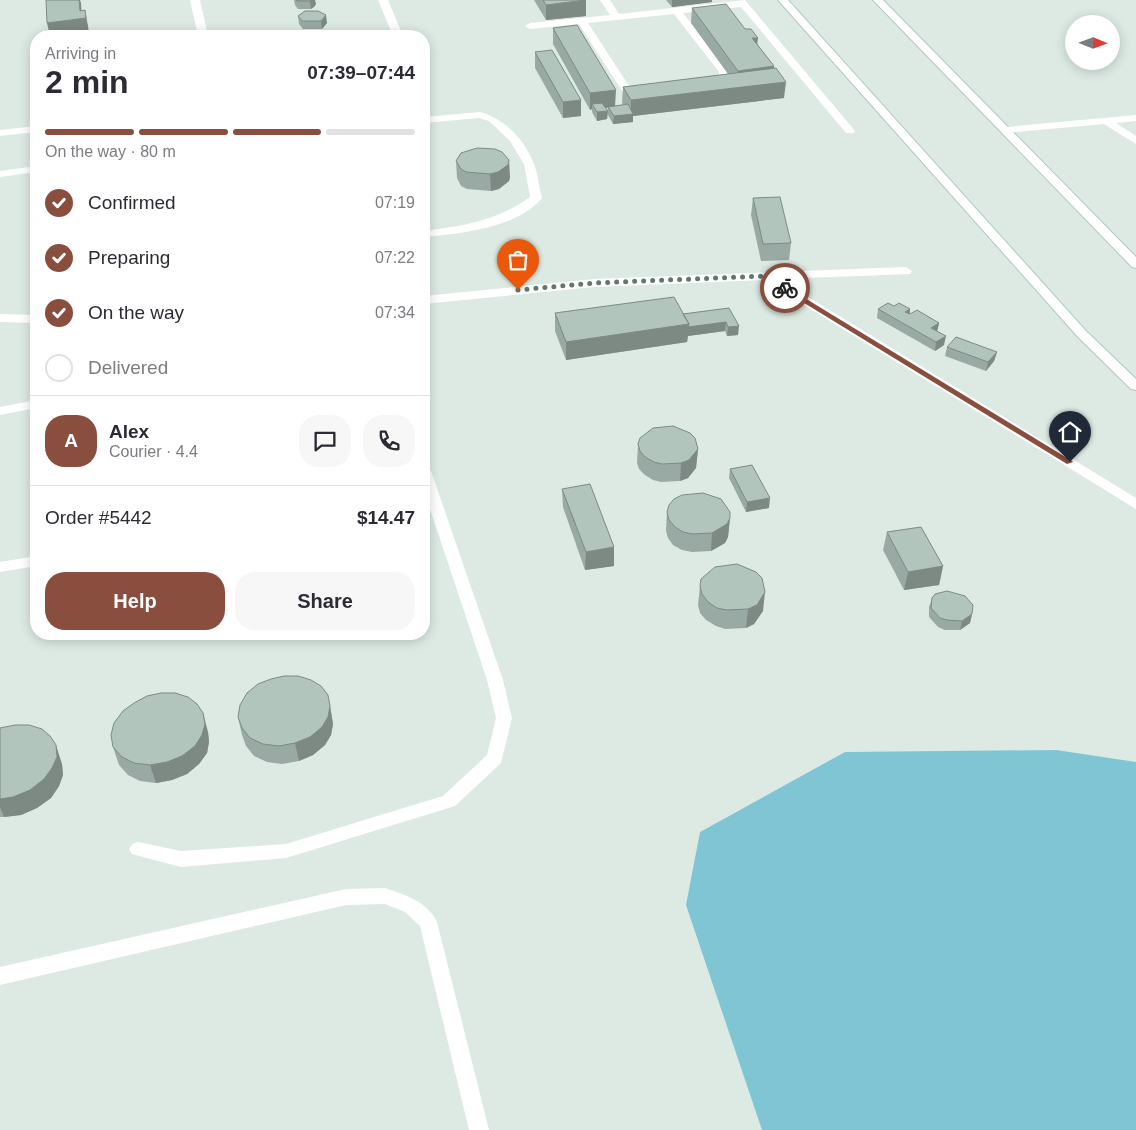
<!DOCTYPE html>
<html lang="en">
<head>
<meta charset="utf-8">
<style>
	:root { --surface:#fff; --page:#f7f7f7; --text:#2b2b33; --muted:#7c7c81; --line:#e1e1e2; --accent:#894e3d }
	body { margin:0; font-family:Helvetica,sans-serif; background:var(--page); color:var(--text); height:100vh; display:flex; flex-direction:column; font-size:19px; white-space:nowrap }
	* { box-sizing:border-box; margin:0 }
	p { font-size:16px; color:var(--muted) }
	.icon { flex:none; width:28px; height:28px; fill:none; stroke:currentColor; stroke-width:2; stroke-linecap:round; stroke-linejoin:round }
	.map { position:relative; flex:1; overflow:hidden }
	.sheet { position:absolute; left:30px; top:30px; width:400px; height:610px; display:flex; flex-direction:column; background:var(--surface); border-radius:20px; box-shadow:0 2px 12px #0003 }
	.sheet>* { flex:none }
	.needle { width:32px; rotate:91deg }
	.tools { position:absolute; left:1065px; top:15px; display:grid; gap:10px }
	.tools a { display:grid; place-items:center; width:55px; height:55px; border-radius:50%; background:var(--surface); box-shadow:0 2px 12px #0003; font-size:25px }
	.pin { position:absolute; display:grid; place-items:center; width:42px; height:42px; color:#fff; margin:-51px -21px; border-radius:50% 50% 50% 0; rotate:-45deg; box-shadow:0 0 5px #0007 }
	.pin .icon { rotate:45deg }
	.courier { position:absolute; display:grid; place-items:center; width:50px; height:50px; margin:-25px; border:4px solid #894e3d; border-radius:50%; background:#fff; color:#222; box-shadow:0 1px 6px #0007 }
	.summary em { font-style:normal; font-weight:700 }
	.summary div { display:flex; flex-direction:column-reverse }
	.summary { display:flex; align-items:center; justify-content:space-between; height:85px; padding:0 15px }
	h1 { font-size:32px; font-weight:700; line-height:38px }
	.bar { display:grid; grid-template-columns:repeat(4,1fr); gap:8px 5px; align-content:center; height:60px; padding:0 15px }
	.bar i { height:6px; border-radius:4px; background:var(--line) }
	.bar .on { background:var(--accent) }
	.bar p { grid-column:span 4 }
	.line { display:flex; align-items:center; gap:12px; padding:0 15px; border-top:1px solid var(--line) }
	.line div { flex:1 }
	.round { display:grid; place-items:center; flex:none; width:52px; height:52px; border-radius:20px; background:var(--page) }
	ol { padding:0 15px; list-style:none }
	li { display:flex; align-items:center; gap:15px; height:55px }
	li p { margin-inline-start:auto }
	li .icon { padding:5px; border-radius:50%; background:var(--accent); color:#fff; stroke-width:4 }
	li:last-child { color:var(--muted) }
	li i { width:28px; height:28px; border:2px solid var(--line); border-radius:50% }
	.primary-button { display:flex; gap:10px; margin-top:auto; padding:10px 15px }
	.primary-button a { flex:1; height:58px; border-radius:20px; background:var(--accent); color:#fff; font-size:20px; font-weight:700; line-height:58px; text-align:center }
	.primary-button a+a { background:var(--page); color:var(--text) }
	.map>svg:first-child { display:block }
	.water { fill:#80c5d4 }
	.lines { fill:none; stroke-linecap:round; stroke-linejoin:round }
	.secondary-casing { stroke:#afcac1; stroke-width:2 }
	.service { fill:#fff; fill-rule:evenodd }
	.minor { fill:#fff; fill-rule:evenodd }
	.secondary { fill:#fff; fill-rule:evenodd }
	.wall { fill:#99a9a3 }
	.shaded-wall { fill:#7d8a84 }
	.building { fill:#b2c5bd; stroke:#7d8a84 }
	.route { fill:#894e3d }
	.done { stroke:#617871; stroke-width:5; stroke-dasharray:0 9 }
</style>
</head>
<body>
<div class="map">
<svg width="1136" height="1130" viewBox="0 0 1136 1130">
	<rect width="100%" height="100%" fill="#ddeae4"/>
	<path class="water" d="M1056,750L1136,762V1130H762L686,905L700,832L845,752Z"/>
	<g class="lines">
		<defs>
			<path id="secondary" d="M778,0H788L1086,331L1136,379V390L1131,389L1078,337Z
				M873,0H883L1136,257V268L1132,267Z"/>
		</defs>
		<use href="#secondary" class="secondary-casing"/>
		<path class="service" d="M190,0H200L208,36H198Z
			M378,0H388L403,36H393Z
			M600,0H610L619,14L745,0L855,131L854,133H846L741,7L683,13L729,72C727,83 719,85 709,87L704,84L718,77L719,72L674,14L588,23L629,86L647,89V93L622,91L579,24L530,29L525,26L530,23L610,15Z
			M480,112C504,118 525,140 534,164C538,174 539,187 542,198C517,228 460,234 424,237V231C463,226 497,221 530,197L524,164L510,141L489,121L479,118L424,123V117Z
			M36,126V132L0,136V130Z
			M36,166V172L0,177V171Z
			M906,267L912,271L910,274L779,279L1136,498V509L763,280L594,287L424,304V296L594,279Z
			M0,314L36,315V323L0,322Z
			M36,400V408L0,415V407Z
			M424,467L429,468L431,471L503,680L512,718L501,763L455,806L286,858L181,867L132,854L129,849L132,844L138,842L181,851L286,844L443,796L487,755L496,718L487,680L424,491Z
			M36,556V566L0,572V562Z
			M385,888C405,895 427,901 437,922L489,1130H469L420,926L405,912L385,904L346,905L0,985V967L346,889Z"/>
		<path class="minor" d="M1136,115V121L1116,123L1136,136V144L1104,124L1006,133L1001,130L1006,127Z"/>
		<use href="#secondary" class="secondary"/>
	</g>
	<path class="wall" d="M294,0H315V6L311,9H298L295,5Z
		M534,0H586V16L546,20Z
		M666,0H712V2L672,7Z
		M692,8L757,44L774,66V68L784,98L633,116V122L613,124L608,115V107L606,108L608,111L607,119L597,121L592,112V109L590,110L553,44V28L615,106L623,105L622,103L623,87L728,74L691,23Z
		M305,11L327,23L322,29H303L299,24L298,16Z
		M535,52L581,116L563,118L535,68Z
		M456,161L510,177L509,181L499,189L491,191L467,189L461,186L457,178Z
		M753,198L791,243L789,260L761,261L751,215Z
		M894,306L910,309V314L939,323L937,331L944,345L935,351L877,318L878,309Z
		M729,308L738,335L727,336L725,331L688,336L687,342L566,360L555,331V313L683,314Z
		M947,347L997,352L994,361L986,371L945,356Z
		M638,444L698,449L696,468L688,478L680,481L661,482L653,480L645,475L639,469L637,463Z
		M730,469L769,508L746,512L729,478Z
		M562,489L614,547V566L585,570L563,507Z
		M667,512L730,518L728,537L725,543L711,551L692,552L682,550L673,545L668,538L666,531Z
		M887,532L943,566L939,585L904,590L883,550Z
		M700,586L763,611L754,624L746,628L725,629L716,626L706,620L700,613L698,605Z
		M932,598L972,614L970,623L960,630H945L938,627L929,617V607Z
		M330,706L333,724L331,735L325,745L313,755L299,761L282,764L267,762L254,756L246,746L242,735L238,717Z
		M0,728L62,764L63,775L59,786L51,798L37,808L21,815L4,817H0Z
		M208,732L209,742L207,753L199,764L187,774L172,780L156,783L140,781L128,775L119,765L113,747Z"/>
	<path class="shaded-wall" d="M79,0H80L81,3L82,19L85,10L88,26L89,34L69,36H50L47,23L80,11Z
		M312,0H315L316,4L315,6L311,9L310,1Z
		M586,0V16L546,20V5Z
		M672,0H712V2L672,7Z
		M326,15L327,23L322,29L321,21Z
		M752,38H758L756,53Z
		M774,66L772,82L737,87L738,71Z
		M786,82L784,98L633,116V122L613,124L614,116L631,114V100Z
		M616,90L615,107L595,109L592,104V109L590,110V93Z
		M581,100V116L563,118V102Z
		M608,111L607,119L597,121V112Z
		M509,160L510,177L509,181L499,189L491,191L490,174Z
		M428,174L429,190L427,194L424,196V178Z
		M910,309L909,318L905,312Z
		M726,322L725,331L688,336L687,342L566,360V342L689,324Z
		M939,323L937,332L931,328Z
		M739,326L738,335L727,336L728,327Z
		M946,336L944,345L935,351L936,342Z
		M997,352L994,361L986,371L988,362Z
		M698,449L696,468L688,478L680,481L681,463Z
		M770,498L769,508L746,512L747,502Z
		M730,518L728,537L725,543L711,551L712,533Z
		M614,547V566L585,570L586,552Z
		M943,566L939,585L904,590L908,572Z
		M765,592L763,611L754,624L746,628L748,609Z
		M972,614L970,623L960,630L962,621Z
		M330,706L333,724L331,735L325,745L313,755L299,761L295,743Z
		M203,713L208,732L209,742L207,753L199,764L187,774L172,780L156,783L150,765Z
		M56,745L62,764L63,775L59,786L51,798L37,808L21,815L4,817L0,807V799Z"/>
	<path class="building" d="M46,0H79L80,11L85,10L86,18L47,23Z
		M296,0H312L310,1H297Z
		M543,0H586L546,5Z
		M726,4L745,29H751L758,38H752L774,66L738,71L692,8Z
		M305,11H318L326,15L321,21H302L298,16Z
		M577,25L616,90L590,93L553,28Z
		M322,32L335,36H305L307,35Z
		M98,33V36H72Z
		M552,50L581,100L563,102L535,52Z
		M776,68L786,82L631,100L623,87Z
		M602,103L608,111L597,112L592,104Z
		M628,104L633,114L614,116L608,107Z
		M477,148L495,149L502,152L509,160L508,165L498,172L490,174L466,172L461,169L456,161L461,153Z
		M424,165L426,166L428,174L424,178Z
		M780,197L791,243L763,244L753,198Z
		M674,297L689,324L566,342L555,313Z
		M888,303L894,306L899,303L910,309L905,312L910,314L917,310L939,323L931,328L946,336L936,342L878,309Z
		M729,308L739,326L728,327L726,322L688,327L689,324L683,314Z
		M956,337L997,352L988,362L947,347Z
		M673,426L690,433L695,438L698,449L689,460L681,463L662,464L654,462L645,457L640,451L638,444L640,438L653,428Z
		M752,465L770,498L747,502L730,469Z
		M590,484L614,547L586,552L562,489Z
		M703,493L721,499L730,512V518L727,524L712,533L693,534L683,532L675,527L669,520L667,512L669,505L674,499L682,495Z
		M921,527L943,566L908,572L887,532Z
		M737,564L756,572L762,578L765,592L757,605L748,609L727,610L717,608L708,602L702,594L700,586L701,579L715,567Z
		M947,591L965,596L973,605L972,614L962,621L947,620L940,618L931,608L932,598L935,594Z
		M284,676H298L311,680L321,686L328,695L330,706L328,717L322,727L310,737L295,743L279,746L263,744L250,738L242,728L238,717L240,705L247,693L258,684L271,679Z
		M161,693H175L188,697L197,704L203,713L205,724L202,735L195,746L182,756L167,762L150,765L134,763L122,757L113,747L111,735L114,723L123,711L134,703L147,696Z
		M15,725H29L42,729L50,736L56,745L57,757L52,768L44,779L30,790L13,797L0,799V728Z"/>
	<path class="route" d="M785,286L1072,461L1073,462L1067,464L783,290L782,288Z"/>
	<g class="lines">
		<path class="done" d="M518,290L594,283L765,276L785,288"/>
	</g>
</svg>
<div class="tools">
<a><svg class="needle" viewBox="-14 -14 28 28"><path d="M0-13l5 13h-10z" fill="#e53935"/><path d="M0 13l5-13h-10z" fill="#7c7c81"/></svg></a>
</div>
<div class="pin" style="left:518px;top:290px;background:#ea580c"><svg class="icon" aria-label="bag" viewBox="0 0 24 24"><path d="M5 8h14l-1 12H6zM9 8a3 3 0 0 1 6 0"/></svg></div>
<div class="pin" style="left:1070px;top:462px;background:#1f2937"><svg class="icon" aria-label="home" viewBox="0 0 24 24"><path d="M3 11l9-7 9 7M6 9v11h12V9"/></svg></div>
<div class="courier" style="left:785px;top:288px"><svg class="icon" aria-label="bike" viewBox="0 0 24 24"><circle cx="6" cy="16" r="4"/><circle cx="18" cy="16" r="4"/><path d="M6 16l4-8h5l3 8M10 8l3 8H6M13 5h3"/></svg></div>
<section class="sheet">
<div class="summary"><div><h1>2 min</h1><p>Arriving in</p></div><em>07:39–07:44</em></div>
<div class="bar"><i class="on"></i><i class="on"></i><i class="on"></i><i></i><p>On the way · 80 m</p></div>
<ol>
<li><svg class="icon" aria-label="check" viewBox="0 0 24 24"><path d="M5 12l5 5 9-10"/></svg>Confirmed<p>07:19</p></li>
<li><svg class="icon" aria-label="check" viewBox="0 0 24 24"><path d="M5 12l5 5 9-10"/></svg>Preparing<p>07:22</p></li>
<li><svg class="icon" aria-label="check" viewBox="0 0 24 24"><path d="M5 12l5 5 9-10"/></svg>On the way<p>07:34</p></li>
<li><i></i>Delivered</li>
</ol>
<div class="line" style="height:90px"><b class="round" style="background:var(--accent);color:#fff">A</b><div><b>Alex</b><p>Courier · 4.4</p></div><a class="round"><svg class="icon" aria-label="chat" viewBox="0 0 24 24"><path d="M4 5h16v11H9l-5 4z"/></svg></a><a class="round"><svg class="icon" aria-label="phone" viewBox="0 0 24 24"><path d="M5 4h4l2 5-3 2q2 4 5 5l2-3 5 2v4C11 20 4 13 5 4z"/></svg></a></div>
<div class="line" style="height:65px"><div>Order #5442</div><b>$14.47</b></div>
<div class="primary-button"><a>Help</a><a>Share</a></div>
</section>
</div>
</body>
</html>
